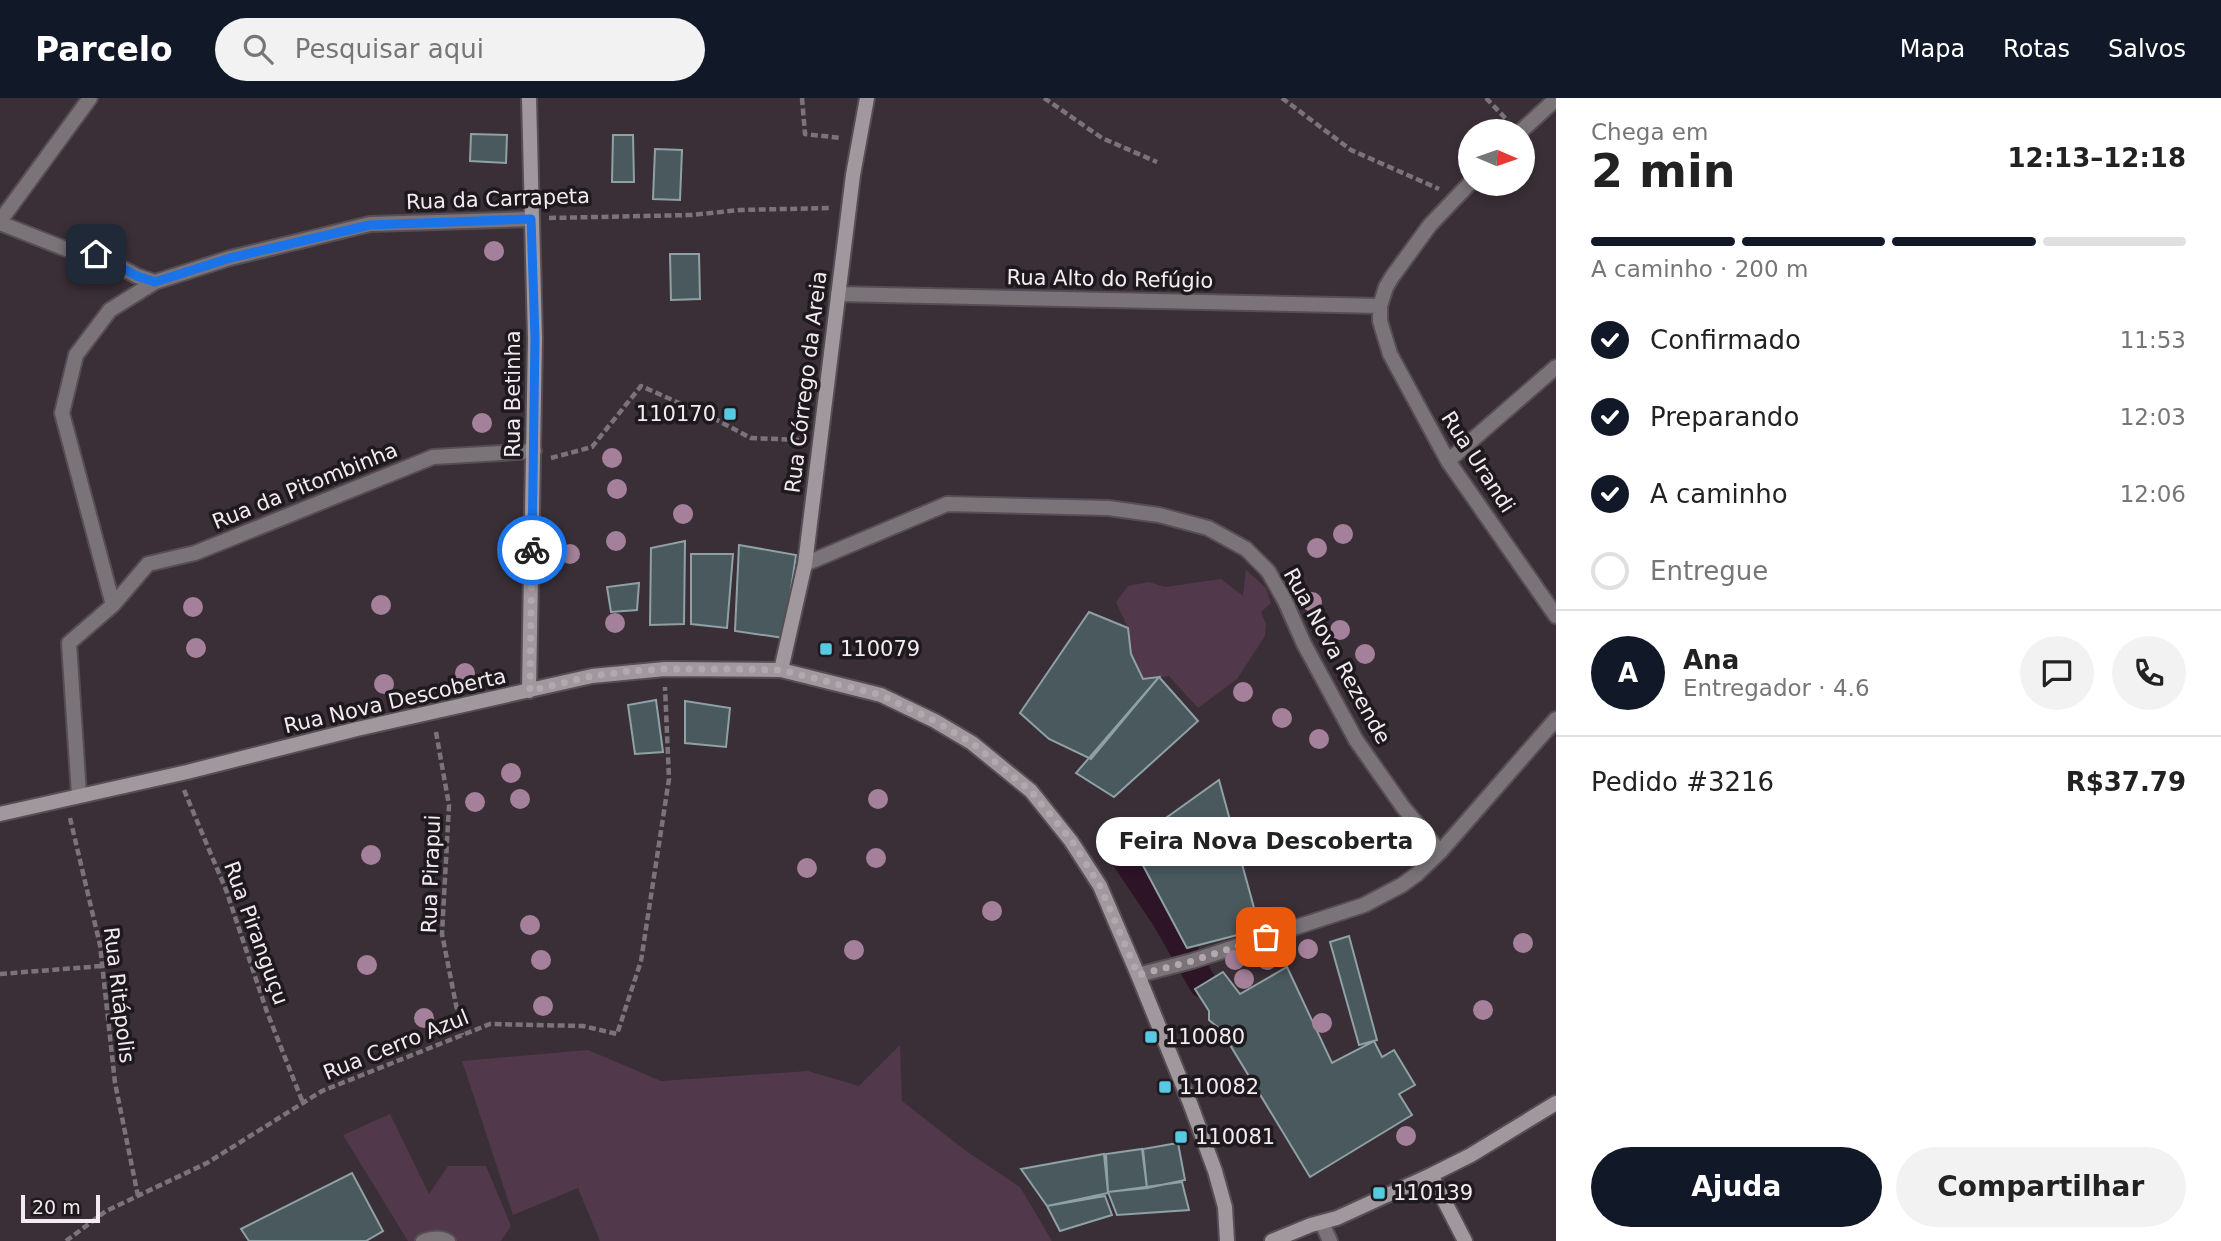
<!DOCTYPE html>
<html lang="pt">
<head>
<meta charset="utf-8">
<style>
	:root { --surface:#fff; --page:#f2f2f2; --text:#222; --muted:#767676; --line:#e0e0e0; --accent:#111827 }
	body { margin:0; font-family:"DejaVu Sans",sans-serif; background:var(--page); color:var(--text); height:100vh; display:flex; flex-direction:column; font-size:26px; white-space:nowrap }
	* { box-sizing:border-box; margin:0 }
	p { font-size:23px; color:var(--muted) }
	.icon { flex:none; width:38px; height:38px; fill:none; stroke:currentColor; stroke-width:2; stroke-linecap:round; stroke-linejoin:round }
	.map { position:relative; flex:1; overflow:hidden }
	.drawer { display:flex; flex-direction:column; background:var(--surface); width:665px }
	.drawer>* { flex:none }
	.needle { width:46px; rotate:92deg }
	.tools { position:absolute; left:1458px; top:21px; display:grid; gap:14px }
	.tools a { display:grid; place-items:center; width:77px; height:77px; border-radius:50%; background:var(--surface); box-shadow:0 4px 10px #0003; font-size:35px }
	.scale { position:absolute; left:21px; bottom:18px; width:79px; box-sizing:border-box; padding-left:7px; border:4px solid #f2ebf0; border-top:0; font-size:19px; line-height:24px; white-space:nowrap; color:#f2ebf0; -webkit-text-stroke:5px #1e191c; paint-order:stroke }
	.pin { position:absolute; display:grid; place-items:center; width:60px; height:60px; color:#fff; margin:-30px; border-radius:14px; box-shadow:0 4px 10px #0006 }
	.courier { position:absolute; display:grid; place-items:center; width:70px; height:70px; margin:-35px; border:5px solid #1a73e8; border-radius:50%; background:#fff; color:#222; box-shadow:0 2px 9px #0007 }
	.bubble { position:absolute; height:49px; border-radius:24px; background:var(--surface); box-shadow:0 4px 10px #0003; font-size:23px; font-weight:700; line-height:49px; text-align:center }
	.summary em { font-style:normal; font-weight:700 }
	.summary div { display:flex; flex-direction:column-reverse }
	.summary { display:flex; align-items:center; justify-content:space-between; height:119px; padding:0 35px }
	h1 { font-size:46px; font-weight:700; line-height:52px }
	.bar { display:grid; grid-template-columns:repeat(4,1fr); gap:10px 7px; align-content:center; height:84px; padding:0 35px }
	.bar i { height:9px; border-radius:5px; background:var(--line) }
	.bar .selected { background:var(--accent) }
	.bar p { grid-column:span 4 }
	.line { display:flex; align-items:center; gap:18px; padding:0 35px; border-top:2px solid var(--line) }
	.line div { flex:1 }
	.round { display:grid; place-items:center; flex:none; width:74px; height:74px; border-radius:37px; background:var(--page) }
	ol { padding:0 35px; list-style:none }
	li { display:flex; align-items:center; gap:21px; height:77px }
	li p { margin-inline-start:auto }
	li .icon { padding:7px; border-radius:50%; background:var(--accent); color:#fff; stroke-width:4 }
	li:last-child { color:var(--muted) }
	li i { width:38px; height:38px; border:4px solid var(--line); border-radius:50% }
	.cta { display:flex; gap:14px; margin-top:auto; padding:14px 35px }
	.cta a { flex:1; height:80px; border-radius:42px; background:var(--accent); color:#fff; font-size:28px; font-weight:700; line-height:80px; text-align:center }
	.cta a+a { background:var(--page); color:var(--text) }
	header { display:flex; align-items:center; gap:42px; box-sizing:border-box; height:98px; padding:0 35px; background:var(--accent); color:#fff }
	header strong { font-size:33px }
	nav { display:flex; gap:38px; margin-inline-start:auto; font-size:24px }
	.search { width:490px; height:63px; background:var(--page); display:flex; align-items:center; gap:18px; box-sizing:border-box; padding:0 24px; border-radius:38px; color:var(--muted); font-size:26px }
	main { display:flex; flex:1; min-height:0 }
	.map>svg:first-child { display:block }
	.green { fill:#52384b }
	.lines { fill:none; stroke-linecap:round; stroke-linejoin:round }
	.canal { stroke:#2d1427; stroke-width:28 }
	.building { fill:#49595d; stroke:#8fa1a5; stroke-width:2 }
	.lane-casing { stroke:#574d55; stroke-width:16 }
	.street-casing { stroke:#574d55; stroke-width:18 }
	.secondary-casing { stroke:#574d55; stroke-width:18 }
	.path { stroke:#7c737a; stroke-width:4.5; stroke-dasharray:7 3.5; stroke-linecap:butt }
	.lane { stroke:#7a7478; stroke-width:12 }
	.street { stroke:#7a7478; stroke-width:14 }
	.secondary { stroke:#a1989e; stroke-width:14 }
	.tree { fill:#a4809a }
	.done { stroke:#b2a9af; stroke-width:7; stroke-dasharray:0 12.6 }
	.route { stroke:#1a73e8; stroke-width:9 }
	.poi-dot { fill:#55cae0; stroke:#1e191c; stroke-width:2.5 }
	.labels { text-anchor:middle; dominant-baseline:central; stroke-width:7; stroke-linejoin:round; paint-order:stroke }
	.street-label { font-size:21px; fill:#f2ebf0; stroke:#1e191c }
	.poi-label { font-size:21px; fill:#f2ebf0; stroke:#1e191c; text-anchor:start }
</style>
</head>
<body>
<header>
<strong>Parcelo</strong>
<div class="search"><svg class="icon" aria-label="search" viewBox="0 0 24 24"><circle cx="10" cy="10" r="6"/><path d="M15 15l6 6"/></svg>Pesquisar aqui</div>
<nav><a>Mapa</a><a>Rotas</a><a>Salvos</a></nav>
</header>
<main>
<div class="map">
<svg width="1556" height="1143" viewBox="0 0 1556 1143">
	<rect width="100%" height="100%" fill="#3a2f37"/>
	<path class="green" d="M1246,472L1266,490L1271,505L1261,514L1266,526L1265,538L1237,581L1198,610L1169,578L1143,581L1131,556L1128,530L1116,504L1128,488L1149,484L1165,489L1221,481L1243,498Z
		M900,947L902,1003L966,1053L1020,1089L1052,1143H600L578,1090L513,1117L462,963L588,952L661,983L808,973L859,988Z
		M390,1016L429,1096L448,1068H486L511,1128L501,1143H408L343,1037Z"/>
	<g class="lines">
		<path class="canal" d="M1123,757L1166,821L1203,886"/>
	</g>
	<path class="building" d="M471,36L507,37L506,65L470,63Z
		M613,37H633L634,84H612Z
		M655,51L682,52L680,102L653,101Z
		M670,156H699L700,201L671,202Z
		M685,443L684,526L650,527L651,450Z
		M739,447L796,457L784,540L735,533Z
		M691,456H733L727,530L691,526Z
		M639,485L637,512L611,514L607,489Z
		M1089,514L1128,530L1131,556L1143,581L1159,579L1091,661L1049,641L1020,615Z
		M1159,579L1198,623L1114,699L1076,675Z
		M656,602L663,654L635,656L628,607Z
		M685,603L730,610L726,649L685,645Z
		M1219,682L1256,817L1251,820L1253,833L1187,850L1131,745Z
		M1349,838L1377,942L1359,947L1330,844Z
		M1287,869L1332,965L1374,943L1382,959L1394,952L1415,987L1399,996L1412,1017L1310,1079L1221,932L1209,922V913L1195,891L1223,874L1240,896Z
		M1178,1045L1185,1082L1147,1090L1143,1051Z
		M1142,1051L1147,1090L1108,1094L1106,1056Z
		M1104,1056L1108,1095L1047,1108L1021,1071Z
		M352,1075L383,1133L366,1143H249L241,1131Z
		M1182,1084L1189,1112L1117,1117L1108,1094Z
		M1105,1098L1112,1117L1060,1133L1047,1108Z"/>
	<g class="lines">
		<defs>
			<path id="lane" d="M422,1143C430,1139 441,1138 449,1143"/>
			<path id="street" d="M1521,33L1556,1
				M1470,85L1430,127L1392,179L1386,189L1380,208V223L1390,256L1448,363L1556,518
				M0,123L90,0
				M0,125L66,151L96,156L137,178L155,184
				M838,196L1380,208
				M1448,363L1556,269
				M805,466L947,406L1108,410L1159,417L1208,430L1246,451L1268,473L1285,503L1304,546L1356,642L1403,709L1440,754
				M113,507L148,466L195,455L433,359L534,353
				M79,697L69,545L113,507L62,315L76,257L110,212L155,184L230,160L370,126L531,121
				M1138,877L1192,863L1364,807L1402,787L1417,776L1440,754L1556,621
				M1322,1125L1330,1143"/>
			<path id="secondary" d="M529,0L535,240L529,593
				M781,572L805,466L853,77L867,0
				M0,716L187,674L357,631L592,578L665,571L781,572L881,597L935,623L972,645L1031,693L1071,743L1100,788L1138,877L1190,1005L1215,1073L1225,1109L1227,1143
				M1431,1077L1465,1143
				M1272,1143L1311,1127L1337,1120L1431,1077L1471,1057L1556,1005"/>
		</defs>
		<use href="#lane" class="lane-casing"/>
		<use href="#street" class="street-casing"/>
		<use href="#secondary" class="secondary-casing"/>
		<path class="path" d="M802,0L805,36L841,40
			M1044,0L1102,40L1157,64
			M1282,0L1351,52L1439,91
			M1486,0L1508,23
			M549,120L691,117L740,112L830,110
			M551,360L592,349L641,288L713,320L751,340L800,342
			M436,634L449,707L442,836L462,937
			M184,692L226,792L267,914L303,1005
			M70,720L100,847L115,985L138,1098
			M0,876L102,868
			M66,1143L106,1113L207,1065L322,993L490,926L583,928L617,936L641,863L669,681L665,589"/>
		<use href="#lane" class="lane"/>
		<use href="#street" class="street"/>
		<use href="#secondary" class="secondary"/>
	</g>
	<g class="tree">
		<circle cx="494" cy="153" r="10"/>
		<circle cx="482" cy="325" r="10"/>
		<circle cx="612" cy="360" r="10"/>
		<circle cx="617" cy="391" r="10"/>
		<circle cx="683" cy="416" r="10"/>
		<circle cx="1343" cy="436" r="10"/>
		<circle cx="616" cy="443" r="10"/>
		<circle cx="1317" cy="450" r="10"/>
		<circle cx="570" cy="456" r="10"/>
		<circle cx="1312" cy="504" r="10"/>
		<circle cx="381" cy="507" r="10"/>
		<circle cx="193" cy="509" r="10"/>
		<circle cx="615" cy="525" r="10"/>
		<circle cx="1340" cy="532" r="10"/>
		<circle cx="196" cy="550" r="10"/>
		<circle cx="1365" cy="556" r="10"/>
		<circle cx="465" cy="575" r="10"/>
		<circle cx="384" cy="586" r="10"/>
		<circle cx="1243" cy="594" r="10"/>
		<circle cx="1282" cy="620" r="10"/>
		<circle cx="1319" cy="641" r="10"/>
		<circle cx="511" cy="675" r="10"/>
		<circle cx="520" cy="701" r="10"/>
		<circle cx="878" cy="701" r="10"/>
		<circle cx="475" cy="704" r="10"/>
		<circle cx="371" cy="757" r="10"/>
		<circle cx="876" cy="760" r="10"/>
		<circle cx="807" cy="770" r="10"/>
		<circle cx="992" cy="813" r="10"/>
		<circle cx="530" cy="827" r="10"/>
		<circle cx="1523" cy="845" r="10"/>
		<circle cx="1308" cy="851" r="10"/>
		<circle cx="854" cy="852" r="10"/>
		<circle cx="541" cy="862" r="10"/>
		<circle cx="1235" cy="862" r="10"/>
		<circle cx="1267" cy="862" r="10"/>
		<circle cx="367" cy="867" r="10"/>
		<circle cx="1244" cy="881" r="10"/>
		<circle cx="543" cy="908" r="10"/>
		<circle cx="1483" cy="912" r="10"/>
		<circle cx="424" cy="920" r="10"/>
		<circle cx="1322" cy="925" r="10"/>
		<circle cx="1406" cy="1038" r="10"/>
	</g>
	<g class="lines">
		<path class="done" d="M532,452L530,593L592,578L631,573L664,571H737L781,572L881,597L935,623L972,645L1031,693L1072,743L1100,788L1138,877L1192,863L1266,839"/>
		<path class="route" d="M96,156L137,178L155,184L230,160L370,127L531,121L535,240L532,452"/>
	</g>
	<g class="poi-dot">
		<rect x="723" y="309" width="14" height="14" rx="3.5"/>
		<rect x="819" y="544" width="14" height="14" rx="3.5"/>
		<rect x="1144" y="932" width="14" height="14" rx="3.5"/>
		<rect x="1158" y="982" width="14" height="14" rx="3.5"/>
		<rect x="1174" y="1032" width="14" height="14" rx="3.5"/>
		<rect x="1372" y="1088" width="14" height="14" rx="3.5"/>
	</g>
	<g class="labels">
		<g class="street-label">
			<text transform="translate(498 101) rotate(-2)">Rua da Carrapeta</text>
			<text transform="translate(1110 181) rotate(1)">Rua Alto do Refúgio</text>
			<text transform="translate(806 284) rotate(-83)">Rua Córrego da Areia</text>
			<text transform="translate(513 296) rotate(-90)">Rua Betinha</text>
			<text transform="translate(1478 364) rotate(57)">Rua Urandi</text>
			<text transform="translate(305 388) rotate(-22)">Rua da Pitombinha</text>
			<text transform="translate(1337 558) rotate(61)">Rua Nova Rezende</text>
			<text transform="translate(395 603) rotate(-13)">Rua Nova Descoberta</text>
			<text transform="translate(431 776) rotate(-88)">Rua Pirapui</text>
			<text transform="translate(256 835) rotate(70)">Rua Piranguçu</text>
			<text transform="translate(119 897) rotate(83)">Rua Ritápolis</text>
			<text transform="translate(396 947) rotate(-22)">Rua Cerro Azul</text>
		</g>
		<g class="poi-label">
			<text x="716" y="316" text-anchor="end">110170</text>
			<text x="840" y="551">110079</text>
			<text x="1165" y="939">110080</text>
			<text x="1179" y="989">110082</text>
			<text x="1195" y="1039">110081</text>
			<text x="1393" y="1095">110139</text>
		</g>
	</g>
</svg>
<div class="tools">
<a><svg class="needle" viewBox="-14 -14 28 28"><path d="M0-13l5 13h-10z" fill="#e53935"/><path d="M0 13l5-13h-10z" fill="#767676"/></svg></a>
</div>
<div class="scale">20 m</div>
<div class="pin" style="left:1266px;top:839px;background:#ea580c"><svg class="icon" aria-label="bag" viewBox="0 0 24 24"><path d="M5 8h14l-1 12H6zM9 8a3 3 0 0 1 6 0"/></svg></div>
<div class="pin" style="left:96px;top:156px;background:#1f2937"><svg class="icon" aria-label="home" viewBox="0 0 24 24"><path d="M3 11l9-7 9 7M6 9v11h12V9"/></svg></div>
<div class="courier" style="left:532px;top:452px"><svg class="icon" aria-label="bike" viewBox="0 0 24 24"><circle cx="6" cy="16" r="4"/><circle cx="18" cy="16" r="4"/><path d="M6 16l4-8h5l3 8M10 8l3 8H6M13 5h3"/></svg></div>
<div class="bubble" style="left:1096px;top:719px;width:340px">Feira Nova Descoberta</div>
</div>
<section class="drawer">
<div class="summary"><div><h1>2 min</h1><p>Chega em</p></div><em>12:13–12:18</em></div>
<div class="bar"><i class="selected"></i><i class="selected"></i><i class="selected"></i><i></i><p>A caminho · 200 m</p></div>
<ol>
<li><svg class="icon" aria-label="check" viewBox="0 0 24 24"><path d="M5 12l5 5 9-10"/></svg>Confirmado<p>11:53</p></li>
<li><svg class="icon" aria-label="check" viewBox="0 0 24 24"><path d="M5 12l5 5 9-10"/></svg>Preparando<p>12:03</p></li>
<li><svg class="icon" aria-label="check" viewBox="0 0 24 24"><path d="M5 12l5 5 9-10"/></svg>A caminho<p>12:06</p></li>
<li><i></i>Entregue</li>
</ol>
<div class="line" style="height:126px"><b class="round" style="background:var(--accent);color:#fff">A</b><div><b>Ana</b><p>Entregador · 4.6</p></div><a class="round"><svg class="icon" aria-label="chat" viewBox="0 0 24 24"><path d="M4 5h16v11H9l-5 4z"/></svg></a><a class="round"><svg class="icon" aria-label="phone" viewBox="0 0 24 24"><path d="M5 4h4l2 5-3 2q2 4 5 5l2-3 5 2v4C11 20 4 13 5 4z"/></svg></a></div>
<div class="line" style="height:91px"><div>Pedido #3216</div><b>R$37.79</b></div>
<div class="cta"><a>Ajuda</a><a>Compartilhar</a></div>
</section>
</main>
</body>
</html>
